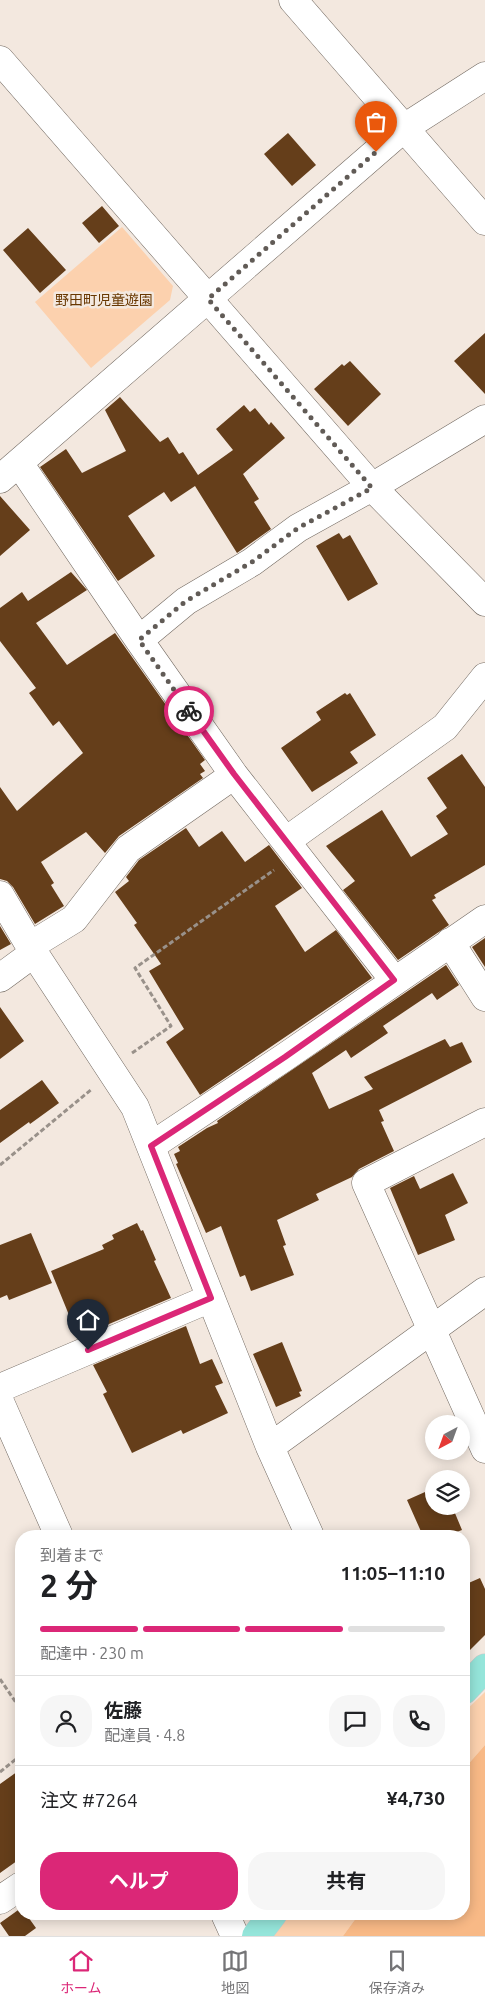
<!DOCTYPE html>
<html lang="ja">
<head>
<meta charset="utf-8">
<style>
	:root { --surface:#fff; --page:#f6f6f6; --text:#202124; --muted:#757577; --line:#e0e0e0; --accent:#db2777 }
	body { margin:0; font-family:Ubuntu,"Noto Sans JP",sans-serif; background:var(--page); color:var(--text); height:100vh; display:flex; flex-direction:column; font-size:19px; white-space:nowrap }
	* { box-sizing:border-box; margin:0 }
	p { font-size:16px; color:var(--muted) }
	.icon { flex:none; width:28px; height:28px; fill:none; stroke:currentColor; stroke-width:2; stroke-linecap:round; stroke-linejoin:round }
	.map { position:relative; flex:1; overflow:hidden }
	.details { position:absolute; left:15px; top:1530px; width:455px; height:390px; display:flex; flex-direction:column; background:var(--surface); border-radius:20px; box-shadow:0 2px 12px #0003 }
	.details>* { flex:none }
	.needle { width:32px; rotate:221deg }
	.fabs { position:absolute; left:425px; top:1415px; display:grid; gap:10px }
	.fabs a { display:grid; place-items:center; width:45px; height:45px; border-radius:50%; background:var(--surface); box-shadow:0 2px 12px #0003; font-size:25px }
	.pin { position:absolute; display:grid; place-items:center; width:42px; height:42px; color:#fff; margin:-51px -21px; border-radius:50% 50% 50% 0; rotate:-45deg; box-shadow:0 0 5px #0007 }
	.pin .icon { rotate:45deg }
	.courier { position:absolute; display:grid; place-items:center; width:50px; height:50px; margin:-25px; border:4px solid #db2777; border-radius:50%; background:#fff; color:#222; box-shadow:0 1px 6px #0007 }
	.overview em { font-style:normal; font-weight:700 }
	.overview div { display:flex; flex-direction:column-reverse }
	.overview { display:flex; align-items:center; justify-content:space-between; height:85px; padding:0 25px }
	h1 { font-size:32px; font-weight:700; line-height:38px }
	.bar { display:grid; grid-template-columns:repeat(4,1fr); gap:8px 5px; align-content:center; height:60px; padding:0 25px }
	.bar i { height:6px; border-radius:4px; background:var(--line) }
	.bar .on { background:var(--accent) }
	.bar p { grid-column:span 4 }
	.line { display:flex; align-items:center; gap:12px; padding:0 25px; border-top:1px solid var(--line) }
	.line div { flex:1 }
	.round { display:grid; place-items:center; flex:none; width:52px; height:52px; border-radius:20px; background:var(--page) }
	.primary-button { display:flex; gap:10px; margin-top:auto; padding:10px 25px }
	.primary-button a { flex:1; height:58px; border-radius:20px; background:var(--accent); color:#fff; font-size:20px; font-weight:700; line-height:58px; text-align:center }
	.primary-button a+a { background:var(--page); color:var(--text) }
	.menu { display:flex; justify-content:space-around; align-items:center; height:70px; border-top:1px solid var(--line); background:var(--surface); font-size:14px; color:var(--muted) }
	.menu a { display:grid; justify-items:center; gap:2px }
	.menu .on { color:var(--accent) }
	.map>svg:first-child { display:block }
	.green { fill:#fcd1ae }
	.water { fill:#f8b986 }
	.building { fill:#653e1a }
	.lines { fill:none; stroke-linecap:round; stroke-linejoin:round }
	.minor-casing { stroke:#726961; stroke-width:29 }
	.major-casing { stroke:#cbcaca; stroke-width:29 }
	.path { stroke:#99918a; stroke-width:3; stroke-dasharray:5 2.5; stroke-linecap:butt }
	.minor { stroke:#fff; stroke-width:28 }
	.major { stroke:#95e5da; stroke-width:28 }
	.done { stroke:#615b56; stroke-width:5; stroke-dasharray:0 9 }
	.route { stroke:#db2777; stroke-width:6 }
	.labels { text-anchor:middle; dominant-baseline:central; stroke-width:5; stroke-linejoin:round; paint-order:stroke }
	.park-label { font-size:14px; fill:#683700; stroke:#f3e8df }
</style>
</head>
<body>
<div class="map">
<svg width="485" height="1936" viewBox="0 0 485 1936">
	<rect width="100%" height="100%" fill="#f3e8df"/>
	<path class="green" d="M122,227L173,286L170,300L91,368L35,302Z
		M485,1692V1745L464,1769V1712Z
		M290,1914H359L343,1936H274Z"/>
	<path class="water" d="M485,1745V1936H343L359,1914H464V1769Z"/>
	<path class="building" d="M288,133L316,165L292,186L264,154Z
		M102,206L119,226L99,243L82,223Z
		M28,228L66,270L40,293L3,250Z
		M485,333V394L454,361Z
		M350,361L381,394L348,426L314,389L342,364L344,366Z
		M120,397L160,442L168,437L179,454L183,452L198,475L233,450L216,429L244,405L250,412L255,408L269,425L271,422L285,438L243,474L259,499L254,502L271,529L237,553L195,486L171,502L164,492L128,516L155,556L118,581L40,467L66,449L82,473L126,451L105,410Z
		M0,496L30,530L0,556Z
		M339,533L343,539L350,535L378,584L348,601L316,546Z
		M71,572L87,590L36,623L67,665L115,633L205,760L200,764L205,771L200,774L203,778L119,836L105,853L86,832L41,862L54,883L51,885L64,906L35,924L13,887L7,881L0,879V787L17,811L83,753L59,721L53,726L29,693L36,688L0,641V608L22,592L28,601Z
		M345,693L347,695L350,693L376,735L350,752L358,763L312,792L281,748L321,720L316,712Z
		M462,754L485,787V865L434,895L436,898L432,900L449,925L398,960L343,890L355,881L326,846L382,810L411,857L448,834L436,816L447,808L427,778Z
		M186,828L199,847L222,831L245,862L269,845L302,888L275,906L305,952L336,930L372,978L200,1095L166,1042L184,1029L149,971L161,964L134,925L137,923L115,892L129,881L126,877L139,860Z
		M0,926L11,944L0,950Z
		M485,938V967L472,947Z
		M446,965L459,985L437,1000L432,993L383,1026L388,1033L351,1058L346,1050L312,1073L329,1109L373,1089L364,1077L445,1039L450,1047L462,1042L472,1062L379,1110L384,1121L381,1122L394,1151L359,1169L352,1177L316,1194L319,1200L277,1220L286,1245L283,1246L294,1275L251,1291L245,1275L240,1277L221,1226L206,1233L176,1164L178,1163L174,1154L180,1151L178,1147L207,1128L218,1123L217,1121Z
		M0,1007L24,1041L0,1059Z
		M42,1080L59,1103L30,1124L29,1122L0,1143V1110Z
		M453,1173L468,1203L445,1215L455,1240L418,1255L390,1188L414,1176L420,1189Z
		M137,1223L141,1231L143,1230L156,1260L154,1261L171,1298L78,1337L51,1271L104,1249L102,1245L114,1239L112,1235Z
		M31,1233L52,1283L9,1300L7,1295L0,1298V1245Z
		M186,1326L200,1364L212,1359L223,1383L215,1386L228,1413L183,1434L181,1430L132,1453L103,1394L107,1392L93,1365Z
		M282,1342L302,1391L299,1392L301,1396L276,1407L253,1354Z
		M434,1488V1506H452L462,1530L446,1536H423L407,1500Z
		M480,1578L485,1589V1635L464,1656V1585Z
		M21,1769V1858L0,1873V1784Z
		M21,1908V1914H26L36,1928L25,1936H9L0,1923Z"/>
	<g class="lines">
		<defs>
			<path id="minor" d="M293,0L485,221
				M0,60L372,487L485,602
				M19,463L139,640L234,775L394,980
				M0,479L404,128L485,76
				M139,640L186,601L252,562L298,528L372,487L485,419
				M286,841L445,727L485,677
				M0,895L34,953L135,1107L270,1447L310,1536
				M450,942L485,997
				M30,946L74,919L128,849L234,775
				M0,978L34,953
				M485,1122L366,1183L485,1449
				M151,1146L285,1057L485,919
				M0,1388L211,1298
				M0,1402L59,1536
				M270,1447L485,1291
				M0,1900L21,1886
				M225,1914L235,1936"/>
			<path id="major" d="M464,1690L485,1668
				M256,1936L273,1914"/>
		</defs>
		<use href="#minor" class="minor-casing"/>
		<use href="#major" class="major-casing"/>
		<path class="path" d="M132,1053L171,1026L135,968L274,870
			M0,1165L92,1089
			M0,1679L21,1710
			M0,1772L21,1755"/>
		<use href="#minor" class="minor"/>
		<use href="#major" class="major"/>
	</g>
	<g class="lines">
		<path class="done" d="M189,711L139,640L186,601L252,562L298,528L372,488L208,299L376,152"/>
		<path class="route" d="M88,1350L211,1298L151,1146L285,1057L394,980L234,774L189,711"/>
	</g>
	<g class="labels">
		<g class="park-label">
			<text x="104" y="300">野田町児童遊園</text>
		</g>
	</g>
</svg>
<div class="fabs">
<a><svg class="needle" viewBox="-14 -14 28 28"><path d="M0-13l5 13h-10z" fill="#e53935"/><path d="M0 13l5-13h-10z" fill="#757577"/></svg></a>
<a><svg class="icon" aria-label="layers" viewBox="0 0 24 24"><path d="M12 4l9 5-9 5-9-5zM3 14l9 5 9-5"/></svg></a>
</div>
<div class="pin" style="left:376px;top:152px;background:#ea580c"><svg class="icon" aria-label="bag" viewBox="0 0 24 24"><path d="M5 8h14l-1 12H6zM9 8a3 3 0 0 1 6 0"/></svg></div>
<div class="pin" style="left:88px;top:1350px;background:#1f2937"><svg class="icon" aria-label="home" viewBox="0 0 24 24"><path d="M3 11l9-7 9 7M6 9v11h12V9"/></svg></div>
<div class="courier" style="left:189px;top:711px"><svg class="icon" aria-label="bike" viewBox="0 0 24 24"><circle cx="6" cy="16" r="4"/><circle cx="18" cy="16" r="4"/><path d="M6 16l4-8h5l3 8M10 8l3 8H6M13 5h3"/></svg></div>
<section class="details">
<div class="overview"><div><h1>2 分</h1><p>到着まで</p></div><em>11:05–11:10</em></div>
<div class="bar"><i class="on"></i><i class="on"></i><i class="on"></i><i></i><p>配達中 · 230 m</p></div>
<div class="line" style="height:90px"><a class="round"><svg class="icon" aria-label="person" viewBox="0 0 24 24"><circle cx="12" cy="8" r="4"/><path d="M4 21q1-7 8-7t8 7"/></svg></a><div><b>佐藤</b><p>配達員 · 4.8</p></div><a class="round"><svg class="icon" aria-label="chat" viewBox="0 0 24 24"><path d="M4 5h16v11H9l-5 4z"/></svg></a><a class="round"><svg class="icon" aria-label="phone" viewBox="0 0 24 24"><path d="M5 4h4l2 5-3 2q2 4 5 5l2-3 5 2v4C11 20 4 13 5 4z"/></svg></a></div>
<div class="line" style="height:65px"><div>注文 #7264</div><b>¥4,730</b></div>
<div class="primary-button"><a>ヘルプ</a><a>共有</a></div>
</section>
</div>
<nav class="menu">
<a class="on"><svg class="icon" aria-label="home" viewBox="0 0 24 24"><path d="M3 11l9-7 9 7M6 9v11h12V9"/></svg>ホーム</a>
<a><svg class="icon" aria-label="map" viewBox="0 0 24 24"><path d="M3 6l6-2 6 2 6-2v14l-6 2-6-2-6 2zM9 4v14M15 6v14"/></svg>地図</a>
<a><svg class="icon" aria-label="saved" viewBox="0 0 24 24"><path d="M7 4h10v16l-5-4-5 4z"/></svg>保存済み</a>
</nav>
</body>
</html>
